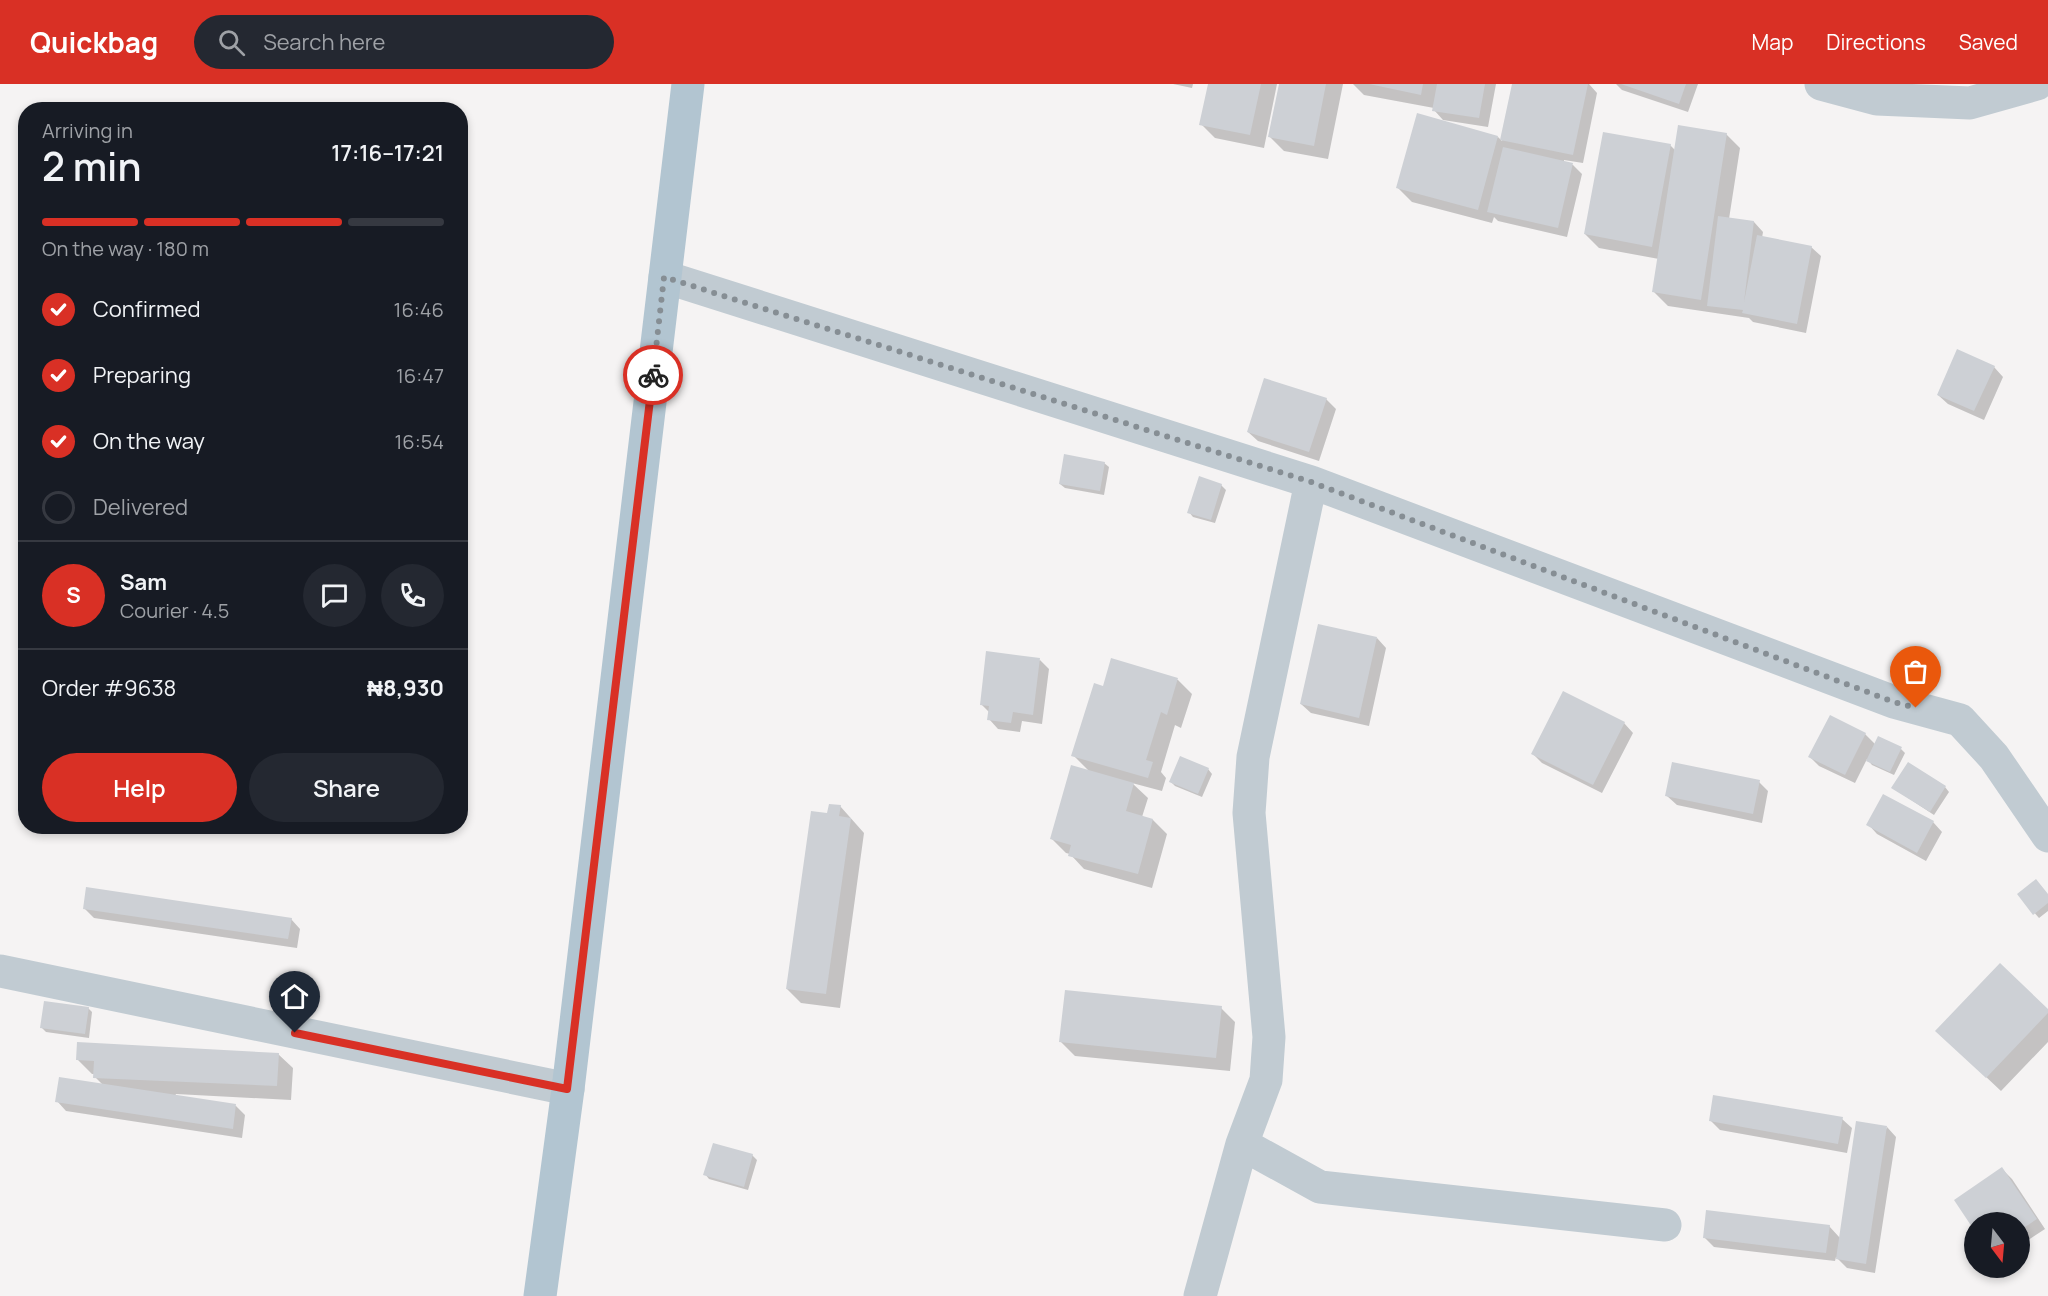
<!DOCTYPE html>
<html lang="en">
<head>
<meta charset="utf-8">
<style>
	:root { --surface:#171b24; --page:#242831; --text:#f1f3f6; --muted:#9ea1a6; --line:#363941; --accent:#d93025 }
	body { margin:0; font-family:Manrope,sans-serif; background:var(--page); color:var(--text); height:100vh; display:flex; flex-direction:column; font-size:22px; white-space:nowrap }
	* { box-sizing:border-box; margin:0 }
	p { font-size:20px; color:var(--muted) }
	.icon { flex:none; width:33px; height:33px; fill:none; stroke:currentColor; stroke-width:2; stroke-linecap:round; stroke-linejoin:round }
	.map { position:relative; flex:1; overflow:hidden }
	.sheet { position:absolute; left:18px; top:18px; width:450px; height:732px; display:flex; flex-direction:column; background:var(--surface); border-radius:24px; box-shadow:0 3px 9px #0003 }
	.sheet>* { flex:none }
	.needle { width:39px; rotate:164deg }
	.controls { position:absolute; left:1964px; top:1128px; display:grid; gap:12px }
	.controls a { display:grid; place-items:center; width:66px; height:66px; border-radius:50%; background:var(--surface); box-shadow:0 3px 9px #0003; font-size:30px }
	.pin { position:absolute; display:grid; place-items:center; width:51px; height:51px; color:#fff; margin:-62px -26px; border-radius:50% 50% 50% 0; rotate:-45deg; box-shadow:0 0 6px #0007 }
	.pin .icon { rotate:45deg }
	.courier { position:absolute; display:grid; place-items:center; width:60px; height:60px; margin:-30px; border:4px solid #d93025; border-radius:50%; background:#fff; color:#222; box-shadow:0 2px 8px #0007 }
	.summary em { font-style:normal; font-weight:600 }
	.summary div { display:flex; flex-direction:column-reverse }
	.summary { display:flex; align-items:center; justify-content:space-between; height:102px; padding:0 24px }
	h1 { font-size:39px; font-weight:600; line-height:45px }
	.bar { display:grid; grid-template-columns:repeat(4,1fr); gap:9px 6px; align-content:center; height:72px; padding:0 24px }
	.bar i { height:8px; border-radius:4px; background:var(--line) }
	.bar .current { background:var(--accent) }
	.bar p { grid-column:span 4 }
	.line { display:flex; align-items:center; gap:15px; padding:0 24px; border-top:2px solid var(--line) }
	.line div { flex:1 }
	.round { display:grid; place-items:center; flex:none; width:63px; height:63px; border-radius:32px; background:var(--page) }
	ol { padding:0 24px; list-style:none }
	li { display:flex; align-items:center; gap:18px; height:66px }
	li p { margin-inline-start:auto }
	li .icon { padding:6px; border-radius:50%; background:var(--accent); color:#fff; stroke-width:4 }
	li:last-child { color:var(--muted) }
	li i { width:33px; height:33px; border:3px solid var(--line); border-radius:50% }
	.cta { display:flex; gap:12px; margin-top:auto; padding:12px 24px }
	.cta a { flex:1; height:69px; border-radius:36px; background:var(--accent); color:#fff; font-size:24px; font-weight:600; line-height:69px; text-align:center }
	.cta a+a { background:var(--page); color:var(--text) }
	header { display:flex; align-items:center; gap:36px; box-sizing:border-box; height:84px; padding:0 30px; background:var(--accent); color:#fff }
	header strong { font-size:28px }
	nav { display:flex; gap:33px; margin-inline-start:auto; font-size:21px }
	.search { width:420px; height:54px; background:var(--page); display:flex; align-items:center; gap:15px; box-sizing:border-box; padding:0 21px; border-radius:33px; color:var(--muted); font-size:22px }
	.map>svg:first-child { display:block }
	.shadow { fill:#0003 }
	.building { fill:#cdd0d5 }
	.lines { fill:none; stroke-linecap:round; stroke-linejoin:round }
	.minor { stroke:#c1cbd2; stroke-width:33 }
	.primary { stroke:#b2c5d1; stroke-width:33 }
	.done { stroke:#868e94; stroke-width:6; stroke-dasharray:0 10.8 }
	.route { stroke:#d93025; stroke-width:8 }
</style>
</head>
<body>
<header>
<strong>Quickbag</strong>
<div class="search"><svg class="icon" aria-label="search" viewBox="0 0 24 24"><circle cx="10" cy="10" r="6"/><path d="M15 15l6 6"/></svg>Search here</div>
<nav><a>Map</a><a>Directions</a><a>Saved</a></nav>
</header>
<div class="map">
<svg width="2048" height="1212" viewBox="0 0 2048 1212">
	<rect width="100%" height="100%" fill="#f5f3f3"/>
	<path class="shadow" d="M1173,0H1193L1192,4Z
		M1209,0H1277L1264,64L1215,54L1201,40Z
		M1281,0H1343L1328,75L1284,67L1270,53Z
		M1353,0H1496L1488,43L1443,36L1434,26V24L1364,11Z
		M1514,0H1589L1597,9L1583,79L1564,76V79L1573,81L1582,90L1567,153L1498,137L1494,133L1492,139L1412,118L1398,104L1498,53L1502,57Z
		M1616,0H1698L1688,28L1622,6Z
		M1726,50L1740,64L1729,135L1754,138L1763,148L1762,154L1811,163L1821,172L1806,249L1753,238L1749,234L1668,222L1654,208L1659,175L1599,164L1585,150L1670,61L1675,66Z
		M1994,283L2003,293L1984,336L1948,320L1938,311Z
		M1326,315L1336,325L1319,377L1258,357L1248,348Z
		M1104,379L1109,383L1104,411L1065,404L1060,400Z
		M1221,401L1226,406L1215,439L1193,433L1189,428Z
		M1377,554L1386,564L1369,642L1311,629L1301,620Z
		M1040,576L1049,585L1042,640L1022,637L1020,648L998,645L989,635L990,629L981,620Z
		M1112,576L1178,596L1192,610L1181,644L1175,641L1161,688L1166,694L1162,707L1132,699L1148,714L1142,733L1153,736L1167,750L1152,804L1084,785L1070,770L1066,769L1052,755L1090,688L1073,671L1104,604Z
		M1624,639L1633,649L1602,709L1542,679L1533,670Z
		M1865,650L1876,661L1901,665L1905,669L1894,691L1872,681L1867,675L1855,699L1819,682L1810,673Z
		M1208,685L1212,690L1202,713L1175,702L1171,698Z
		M1759,698L1768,707L1762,739L1677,721L1667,712Z
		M1945,703L1949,708L1934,731L1893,704Z
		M840,722L864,749L840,924L801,919L787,905L828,731Z
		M1933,738L1942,748L1926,777L1877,750L1868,740Z
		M2019,811L2048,812V827L2039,834Z
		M84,824L291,835L300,845L297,864L94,834Z
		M88,924L92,928L89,954L46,948L42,944Z
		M1221,924L1235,938L1230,987L1075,972L1061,958Z
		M2048,927V958L2001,1007L1951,960Z
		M278,970L293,984L291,1016L176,1010L175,1012L236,1022L245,1031L242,1054L66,1027L57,1017L103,1001L95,993V990H92L78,976Z
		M1842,1035L1852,1044L1847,1069L1720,1046L1710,1036Z
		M1887,1043L1896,1053L1875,1189L1847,1184L1836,1173L1835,1177L1714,1163L1704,1153L1829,1142L1840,1154Z
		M752,1071L757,1076L748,1106L709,1095L705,1090Z
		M2002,1085L2012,1095L2045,1145L2019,1162V1138H1974V1143L1956,1117Z"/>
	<path class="building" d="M1208,0H1261L1250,51L1199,41Z
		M1279,0H1326L1314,62L1268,53Z
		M1369,0H1423L1421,11Z
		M1437,0H1485L1479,34L1432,27Z
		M1512,0H1588L1573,71L1500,56Z
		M1621,0H1686L1679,20Z
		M1417,29L1498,52L1478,126L1396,104Z
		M1678,41L1727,49L1701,216L1652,208Z
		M1603,48L1671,60L1652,163L1584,150Z
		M1503,63L1573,79L1558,144L1487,128Z
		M1718,132L1754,137L1744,218L1757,151L1812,162L1797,240L1742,229L1743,226L1707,222Z
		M1957,265L1995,282L1974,327L1937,311Z
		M1264,294L1327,314L1309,368L1247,348Z
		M1064,370L1105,378L1100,407L1059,400Z
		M1199,392L1222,400L1211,436L1187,429Z
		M1318,540L1377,553L1359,634L1300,620Z
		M986,567L1040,574L1033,631L1013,628L1011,639L987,636L989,622L980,621Z
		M1111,574L1178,594L1167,631L1161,628L1146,676L1153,678L1148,694L1071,672L1094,599L1103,602Z
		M1563,607L1625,638L1593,701L1531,670Z
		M1830,631L1866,649L1845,691L1808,673Z
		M1878,652L1902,663L1890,688L1866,677Z
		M1180,672L1209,684L1198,710L1169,698Z
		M1672,678L1760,696L1753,730L1665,712Z
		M1908,678L1946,702L1930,728L1891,704Z
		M1071,681L1134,699L1126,727L1153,735L1138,790L1068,772L1071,761L1050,755Z
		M1883,710L1934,737L1917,769L1866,741Z
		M829,720L841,721L839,732L851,734L826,910L786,905L811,727L827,729Z
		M2036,795L2048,810V819L2033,831L2017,810Z
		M86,803L292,834L288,855L83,825Z
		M2000,879L2048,925V929L1986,994L1935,947Z
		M1065,906L1222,922L1216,974L1059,958Z
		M44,917L89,923L85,950L40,944Z
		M77,958L279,969L277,1002L93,994L94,977L76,976Z
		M59,993L236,1020L233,1045L55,1018Z
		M1713,1011L1843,1033L1838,1060L1709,1037Z
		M1856,1037L1887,1042L1866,1180L1836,1175Z
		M713,1059L753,1070L744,1103L703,1091Z
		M2002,1083L2037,1135L2019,1147V1138H1974V1146L1954,1116Z
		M1706,1126L1830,1141L1826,1169L1703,1154Z"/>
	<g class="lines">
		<path class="minor" d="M1821,0L1877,15L1970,19L2037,0
			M665,193L1311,398L1894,618L1960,636L1994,673L2048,752
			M0,887L568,1005
			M1242,1060L1320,1103L1665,1141
			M1200,1212L1242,1060L1266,996L1269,953L1249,729L1253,673L1311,398"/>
		<path class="primary" d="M540,1212L568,1005L688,0"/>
	</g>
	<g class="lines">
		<path class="done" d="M653,291L664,193L1311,398L1894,618L1916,624"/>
		<path class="route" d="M295,949L567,1005L653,291"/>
	</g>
</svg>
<div class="controls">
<a><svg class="needle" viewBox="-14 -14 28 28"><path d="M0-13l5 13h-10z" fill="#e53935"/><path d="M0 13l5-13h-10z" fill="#9ea1a6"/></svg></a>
</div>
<div class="pin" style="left:1916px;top:624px;background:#ea580c"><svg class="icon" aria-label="bag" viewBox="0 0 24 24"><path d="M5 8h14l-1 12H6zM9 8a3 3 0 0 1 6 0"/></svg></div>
<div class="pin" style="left:295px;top:949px;background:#1f2937"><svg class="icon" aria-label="home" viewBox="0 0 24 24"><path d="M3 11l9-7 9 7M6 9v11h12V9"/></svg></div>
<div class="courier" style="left:653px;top:291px"><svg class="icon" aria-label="bike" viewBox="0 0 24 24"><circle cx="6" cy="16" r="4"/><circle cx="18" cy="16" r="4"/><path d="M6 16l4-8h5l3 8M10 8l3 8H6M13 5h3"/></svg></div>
<section class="sheet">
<div class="summary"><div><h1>2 min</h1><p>Arriving in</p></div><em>17:16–17:21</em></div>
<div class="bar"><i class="current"></i><i class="current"></i><i class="current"></i><i></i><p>On the way · 180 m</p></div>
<ol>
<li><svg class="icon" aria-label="check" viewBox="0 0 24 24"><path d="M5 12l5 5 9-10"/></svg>Confirmed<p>16:46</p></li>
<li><svg class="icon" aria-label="check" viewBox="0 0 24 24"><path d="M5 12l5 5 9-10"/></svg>Preparing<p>16:47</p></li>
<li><svg class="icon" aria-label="check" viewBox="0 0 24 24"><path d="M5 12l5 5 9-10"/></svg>On the way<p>16:54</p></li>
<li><i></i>Delivered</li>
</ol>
<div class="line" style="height:108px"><b class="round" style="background:var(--accent);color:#fff">S</b><div><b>Sam</b><p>Courier · 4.5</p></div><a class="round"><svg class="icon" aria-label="chat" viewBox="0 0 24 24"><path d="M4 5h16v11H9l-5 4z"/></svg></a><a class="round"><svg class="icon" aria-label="phone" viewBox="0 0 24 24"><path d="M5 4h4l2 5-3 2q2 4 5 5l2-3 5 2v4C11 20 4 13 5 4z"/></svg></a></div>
<div class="line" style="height:78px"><div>Order #9638</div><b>₦8,930</b></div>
<div class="cta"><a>Help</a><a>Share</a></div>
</section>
</div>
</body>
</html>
